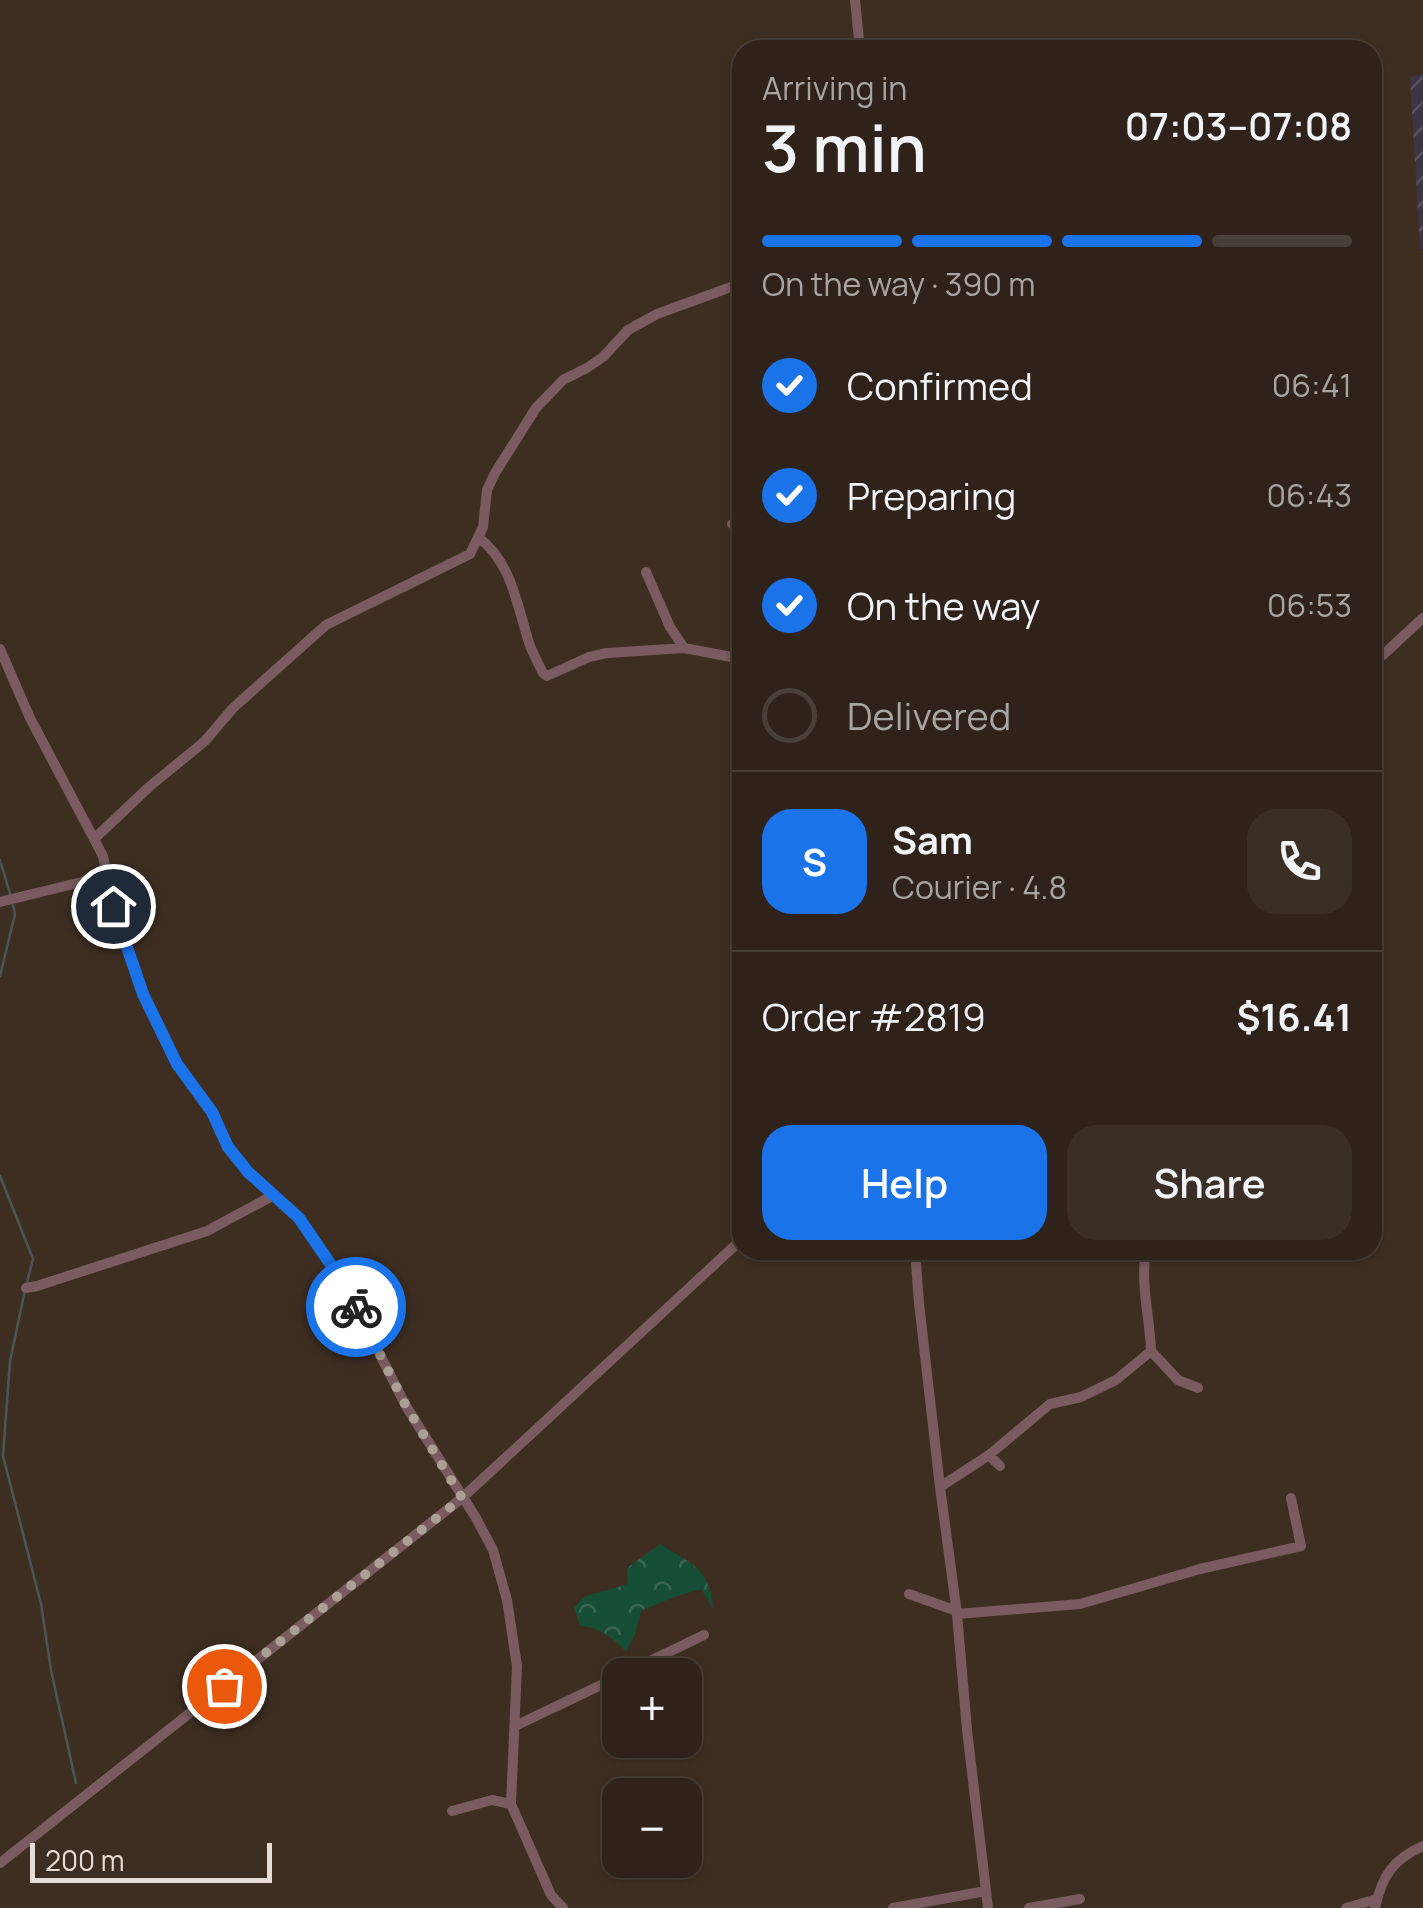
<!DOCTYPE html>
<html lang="en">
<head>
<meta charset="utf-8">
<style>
	:root { --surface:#2e221a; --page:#3a2f27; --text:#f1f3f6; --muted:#a7a4a2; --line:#493f39; --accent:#1a73e8 }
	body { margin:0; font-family:Manrope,sans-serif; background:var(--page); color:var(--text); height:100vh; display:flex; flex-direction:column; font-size:38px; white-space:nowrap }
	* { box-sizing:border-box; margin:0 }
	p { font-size:32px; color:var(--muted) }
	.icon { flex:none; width:55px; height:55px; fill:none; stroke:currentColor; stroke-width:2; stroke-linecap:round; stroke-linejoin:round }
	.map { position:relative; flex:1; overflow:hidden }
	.side { position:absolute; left:732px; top:40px; width:650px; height:1220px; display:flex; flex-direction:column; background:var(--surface); border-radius:30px; box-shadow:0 2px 8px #0004,0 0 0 2px var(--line) }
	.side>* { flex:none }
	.buttons { position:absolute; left:602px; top:1658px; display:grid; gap:20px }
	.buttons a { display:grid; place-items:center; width:100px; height:100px; border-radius:20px; background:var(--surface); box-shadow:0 2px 8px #0004,0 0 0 2px var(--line); font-size:50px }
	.scale { position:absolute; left:30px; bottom:25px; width:242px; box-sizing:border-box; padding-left:10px; border:5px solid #e8ddd5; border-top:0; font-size:28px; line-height:35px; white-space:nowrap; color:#e8ddd5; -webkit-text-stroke:8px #3e2e22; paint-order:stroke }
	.pin { position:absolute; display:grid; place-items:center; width:85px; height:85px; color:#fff; margin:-42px; border:5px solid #fff; border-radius:50%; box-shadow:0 2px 10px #0007 }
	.courier { position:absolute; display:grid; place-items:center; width:100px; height:100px; margin:-50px; border:8px solid #1a73e8; border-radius:50%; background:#fff; color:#222; box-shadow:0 2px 12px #0007 }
	.headline em { font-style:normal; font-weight:600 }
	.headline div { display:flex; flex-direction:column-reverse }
	.headline { display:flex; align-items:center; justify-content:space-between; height:170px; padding:0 30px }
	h1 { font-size:65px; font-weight:600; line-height:75px }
	.bar { display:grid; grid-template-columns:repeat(4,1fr); gap:15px 10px; align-content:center; height:120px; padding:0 30px }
	.bar i { height:12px; border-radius:8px; background:var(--line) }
	.bar .current { background:var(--accent) }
	.bar p { grid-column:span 4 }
	.line { display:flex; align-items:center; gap:25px; padding:0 30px; border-top:2px solid var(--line) }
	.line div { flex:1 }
	.round { display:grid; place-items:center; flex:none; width:105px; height:105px; border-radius:30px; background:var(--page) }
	ol { padding:0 30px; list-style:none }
	li { display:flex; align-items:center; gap:30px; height:110px }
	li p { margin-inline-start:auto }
	li .icon { padding:10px; border-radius:50%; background:var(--accent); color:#fff; stroke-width:4 }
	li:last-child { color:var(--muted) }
	li i { width:55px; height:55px; border:5px solid var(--line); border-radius:50% }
	.cta { display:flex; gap:20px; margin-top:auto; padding:20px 30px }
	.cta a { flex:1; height:115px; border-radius:30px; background:var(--accent); color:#fff; font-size:40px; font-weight:600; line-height:115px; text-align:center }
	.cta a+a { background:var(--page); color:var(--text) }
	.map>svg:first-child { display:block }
	.industrial { fill:url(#industrial-furrows) }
	.forest { fill:url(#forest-crowns) }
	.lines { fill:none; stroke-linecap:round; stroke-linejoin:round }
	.stream { stroke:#485659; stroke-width:2.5 }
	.minor { stroke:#7a5b5f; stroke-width:10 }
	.done { stroke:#aca096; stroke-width:10; stroke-dasharray:0 18 }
	.route { stroke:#1a73e8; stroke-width:12 }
</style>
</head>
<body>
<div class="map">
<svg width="1423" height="1908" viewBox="0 0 1423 1908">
	<defs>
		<pattern id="industrial-furrows" width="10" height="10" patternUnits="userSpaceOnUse" patternTransform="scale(2.5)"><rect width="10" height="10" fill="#3e3544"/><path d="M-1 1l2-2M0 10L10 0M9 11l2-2" fill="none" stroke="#5a525e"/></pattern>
		<pattern id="forest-crowns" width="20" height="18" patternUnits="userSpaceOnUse" patternTransform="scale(2.5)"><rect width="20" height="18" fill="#164d35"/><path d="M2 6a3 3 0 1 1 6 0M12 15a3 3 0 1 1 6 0" fill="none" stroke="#386651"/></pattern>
	</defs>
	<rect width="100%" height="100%" fill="#3e2e22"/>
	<path class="industrial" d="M1423,74V249H1420L1410,77Z"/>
	<path class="forest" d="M660,1544C691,1564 710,1567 713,1609L701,1589L674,1597L641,1611L635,1634L626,1652C614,1638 599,1627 580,1626L574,1607L586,1596L628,1584L627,1568Z"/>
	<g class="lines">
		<path class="stream" d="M0,860L11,897
			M0,976L15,914L13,905
			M0,1176L33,1259L27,1282
			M25,1290L10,1361L3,1456L41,1604L51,1670L76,1783"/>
		<path class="minor" d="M855,0L860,50
			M892,50L912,43
			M732,524L742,521
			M478,537C510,561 516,600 527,636C530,649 537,661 543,673L547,676L589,657L607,653L684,648L742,659
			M646,572L670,627L684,648
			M0,649L30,718L103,856L113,906L143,994L177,1063L212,1112L228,1147L248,1172L299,1218L344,1284L406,1406L476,1518L493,1550L507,1600L517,1666L511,1804L551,1895L563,1908
			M1372,665L1423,618
			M94,839L149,787L205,741L233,708L326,625L470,554L483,527L487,490L495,473L536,408L563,380L587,368L603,357L628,330L657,314L742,283
			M0,902L90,880L109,881
			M915,1250L919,1303L940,1487L957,1614L967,1730L988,1908
			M26,1288L37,1286L207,1231L274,1195
			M1151,1351L1178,1380L1198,1388
			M989,1455L1000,1466
			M940,1487L989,1455L1050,1404L1081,1397L1116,1380L1151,1351C1150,1317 1140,1285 1146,1250
			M909,1594L957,1611
			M957,1614L1080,1604L1200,1569L1301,1546L1291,1498
			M621,1675L704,1635
			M515,1726L620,1676
			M452,1811L492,1800L511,1804
			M0,1863L462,1498L742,1239
			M893,1908L986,1891
			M1029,1908L1080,1899
			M1346,1908L1377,1899
			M1375,1908C1382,1876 1393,1859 1423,1846"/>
	</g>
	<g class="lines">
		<path class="done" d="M224,1686L462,1498L406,1406L356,1307"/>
		<path class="route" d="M113,906L143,994L177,1064L212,1112L228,1147L248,1172L299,1218L344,1284L356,1307"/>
	</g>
</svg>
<div class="buttons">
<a>+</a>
<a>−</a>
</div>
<div class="scale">200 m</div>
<div class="pin" style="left:224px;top:1686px;background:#ea580c"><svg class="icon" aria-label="bag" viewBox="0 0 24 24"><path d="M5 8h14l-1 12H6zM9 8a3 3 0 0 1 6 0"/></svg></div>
<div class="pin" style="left:113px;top:906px;background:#1f2937"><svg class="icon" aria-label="home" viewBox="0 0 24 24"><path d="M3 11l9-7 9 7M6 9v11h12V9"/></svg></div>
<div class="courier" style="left:356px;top:1307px"><svg class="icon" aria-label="bike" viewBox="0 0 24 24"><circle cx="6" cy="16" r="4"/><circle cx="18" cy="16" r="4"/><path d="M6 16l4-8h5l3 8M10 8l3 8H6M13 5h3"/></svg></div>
<section class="side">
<div class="headline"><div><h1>3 min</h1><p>Arriving in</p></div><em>07:03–07:08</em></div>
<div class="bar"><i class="current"></i><i class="current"></i><i class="current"></i><i></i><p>On the way · 390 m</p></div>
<ol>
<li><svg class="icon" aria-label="check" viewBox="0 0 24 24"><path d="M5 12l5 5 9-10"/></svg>Confirmed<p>06:41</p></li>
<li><svg class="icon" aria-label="check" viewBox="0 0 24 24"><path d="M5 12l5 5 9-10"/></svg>Preparing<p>06:43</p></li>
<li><svg class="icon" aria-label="check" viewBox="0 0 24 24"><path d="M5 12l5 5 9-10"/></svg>On the way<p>06:53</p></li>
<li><i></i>Delivered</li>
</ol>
<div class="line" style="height:180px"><b class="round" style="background:var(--accent);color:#fff">S</b><div><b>Sam</b><p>Courier · 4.8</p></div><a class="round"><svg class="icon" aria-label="phone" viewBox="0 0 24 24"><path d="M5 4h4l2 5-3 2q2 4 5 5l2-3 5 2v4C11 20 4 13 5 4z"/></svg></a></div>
<div class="line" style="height:130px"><div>Order #2819</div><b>$16.41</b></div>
<div class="cta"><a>Help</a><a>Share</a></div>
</section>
</div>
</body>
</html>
